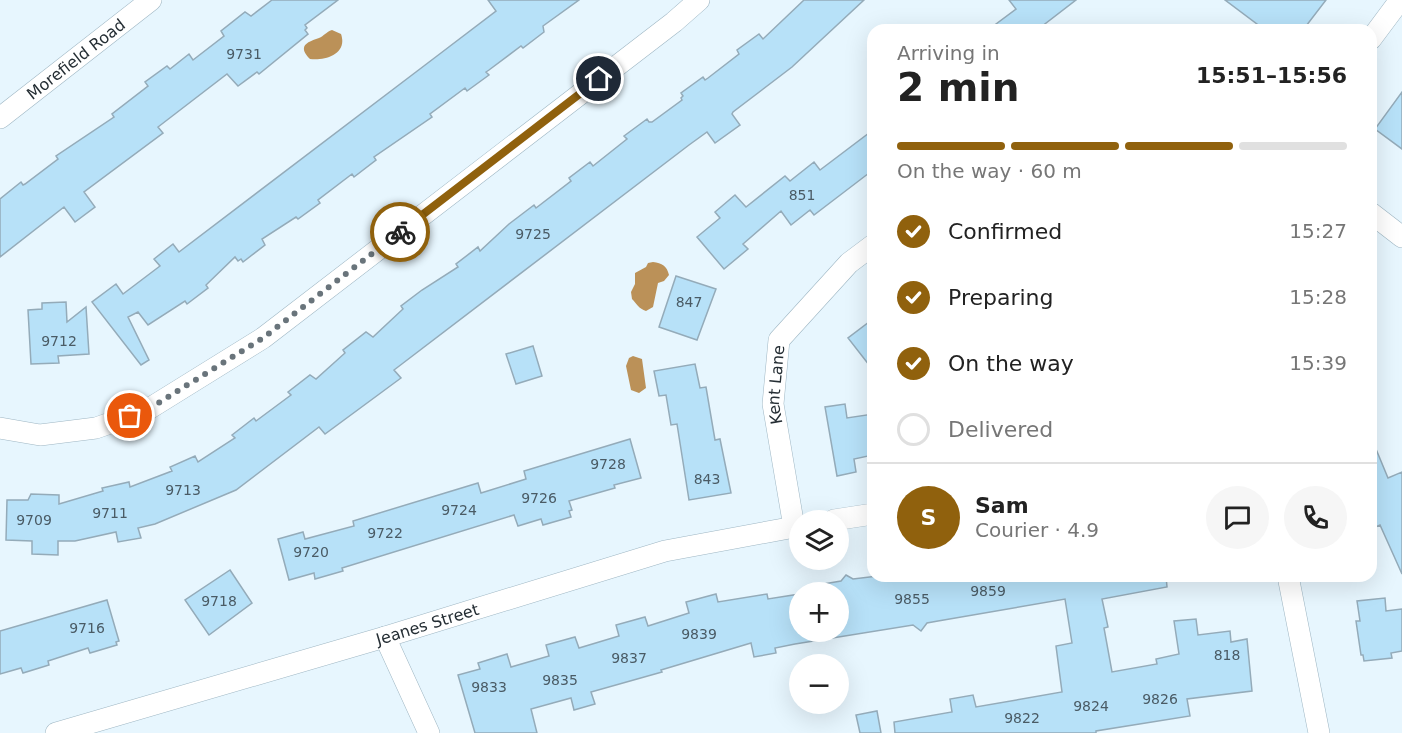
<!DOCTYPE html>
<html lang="en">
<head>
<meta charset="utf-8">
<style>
	:root { --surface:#fff; --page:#f6f6f6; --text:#222; --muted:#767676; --line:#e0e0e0; --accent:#90610d }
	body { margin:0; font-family:"DejaVu Sans",sans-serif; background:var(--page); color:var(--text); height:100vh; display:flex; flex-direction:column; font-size:22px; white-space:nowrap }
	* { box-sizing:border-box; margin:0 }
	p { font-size:20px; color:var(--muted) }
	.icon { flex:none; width:33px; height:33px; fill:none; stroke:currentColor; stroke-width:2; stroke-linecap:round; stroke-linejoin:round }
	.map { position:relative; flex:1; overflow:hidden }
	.details { position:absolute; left:867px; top:24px; width:510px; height:558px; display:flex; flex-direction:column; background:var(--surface); border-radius:18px; box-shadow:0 6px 24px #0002 }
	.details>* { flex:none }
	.controls { position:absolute; left:789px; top:510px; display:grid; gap:12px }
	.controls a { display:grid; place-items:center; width:60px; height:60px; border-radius:50%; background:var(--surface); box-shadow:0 6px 24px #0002; font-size:30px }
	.pin { position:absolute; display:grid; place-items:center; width:51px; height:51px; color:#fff; margin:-26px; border:3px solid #fff; border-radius:50%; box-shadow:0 2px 6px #0007 }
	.courier { position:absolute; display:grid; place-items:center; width:60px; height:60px; margin:-30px; border:4px solid #90610d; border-radius:50%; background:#fff; color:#222; box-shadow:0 2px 8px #0007 }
	.headline em { font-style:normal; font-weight:700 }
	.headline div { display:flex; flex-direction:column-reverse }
	.headline { display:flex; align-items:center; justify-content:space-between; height:102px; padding:0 30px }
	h1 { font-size:39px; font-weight:700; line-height:45px }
	.bar { display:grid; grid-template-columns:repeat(4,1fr); gap:9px 6px; align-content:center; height:72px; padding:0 30px }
	.bar i { height:8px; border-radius:4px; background:var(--line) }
	.bar .on { background:var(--accent) }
	.bar p { grid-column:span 4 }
	.line { display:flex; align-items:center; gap:15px; padding:0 30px; border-top:2px solid var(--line) }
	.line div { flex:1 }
	.round { display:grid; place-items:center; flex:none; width:63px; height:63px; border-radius:32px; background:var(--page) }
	ol { padding:0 30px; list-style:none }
	li { display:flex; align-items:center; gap:18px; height:66px }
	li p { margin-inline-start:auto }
	li .icon { padding:6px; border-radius:50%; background:var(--accent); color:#fff; stroke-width:4 }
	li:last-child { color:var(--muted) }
	li i { width:33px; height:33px; border:3px solid var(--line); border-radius:50% }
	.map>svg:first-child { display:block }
	.water { fill:#bb9158 }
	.building { fill:#b7e1f8; stroke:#94abb9; stroke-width:1.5 }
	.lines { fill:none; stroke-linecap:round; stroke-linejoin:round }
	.minor-casing { stroke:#9eb6c3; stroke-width:22 }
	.minor { stroke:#fff; stroke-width:21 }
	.done { stroke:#69747b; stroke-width:6; stroke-dasharray:0 10.8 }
	.route { stroke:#90610d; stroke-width:8 }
	.labels { text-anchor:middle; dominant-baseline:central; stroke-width:4.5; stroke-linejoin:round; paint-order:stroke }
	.number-label { font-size:14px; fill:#4a5b65 }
	.street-label { font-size:16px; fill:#252e34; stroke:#e7f6fe }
</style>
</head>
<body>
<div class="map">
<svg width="1402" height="733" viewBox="0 0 1402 733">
	<rect width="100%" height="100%" fill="#e7f6fe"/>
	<path class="water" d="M332,30L341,34C348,54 325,61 310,59C297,46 307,42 319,38C324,36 326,32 332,30Z
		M653,262C662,263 667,266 669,275L664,281L658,283L653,307L646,311C639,309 636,303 632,299L631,292L635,284V273L646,267L648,263Z
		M633,356L642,359L646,388L639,393L631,390L626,366L629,358Z"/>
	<path class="building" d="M272,0H338L305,25L307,28L305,30L308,34L259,74L257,72L238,86L227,74L158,127L163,133L84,192L95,207L75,222L64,207L0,257V199L21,182L23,185L25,184L58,159L56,156L114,117L112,114L148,86L145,82L167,66L170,69L189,54L193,60L224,36L221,31L245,12L251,16Z
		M488,0H579L543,26L544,32L523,48L521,46L489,70L486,72L489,75L467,91L465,88L430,114L432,117L374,157L376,160L354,177L352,174L318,200L320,203L298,219L296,217L262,239L265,245L243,262L241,259L238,261L235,257L206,285L208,288L187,304L185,301L148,325L138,312L128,317L149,360L141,365L92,302L116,284L123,294L160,266L154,259L173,244L179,252L437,56L496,11Z
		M804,0H864L792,67L733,112L732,114L740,125L715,143L707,132L689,145L394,370L401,378L325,434L319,427L236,490L155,524L138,528L141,538L118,542L116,532L75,541H58V555L32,554V541L6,540L7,500H28L31,494L59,495V504L103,491L102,488L129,482L130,487L172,471L170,467L195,456L198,462L235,438L232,435L254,418L256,421L291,395L288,392L310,375L316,379L345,353L343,350L366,332L373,337L403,309L401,306L422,290L458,267L456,264L478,247L480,251L509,224L534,205L536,208L571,181L569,178L590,162L593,166L627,139L624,136L647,119L649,122H652L682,100L681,98L683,96L681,93L703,77L705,80L708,78L739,54L737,50L759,34L763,39Z
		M1009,0H1076L1037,30H988L1016,9Z
		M1225,0H1326L1303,30H1265Z
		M1402,92V149L1375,129Z
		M873,130V170L814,215L810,210L791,225L781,211L743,244L748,249L724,269L697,237L720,218L715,212L735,195L746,207L785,176L790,181L814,162L820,170Z
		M676,276L716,289L697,340L659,327Z
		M66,302L67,322L86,307L89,354L58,356L59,363L31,364L28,310L42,309V303Z
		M873,319V370L848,338Z
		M533,346L542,376L516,384L506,354Z
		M695,364L700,388L706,387L715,440L720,439L731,493L689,500L677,424L671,425L666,395L659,396L654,371Z
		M845,404L847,418L873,414V455L854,459L856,472L837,476L825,407Z
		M1371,437L1388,478L1402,472V574L1380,525L1371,529Z
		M630,439L641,478L614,485L615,488L569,501L572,510L569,511L571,517L543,525L541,519L518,526L514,515L342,568L343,571L315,579L314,573L289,580L278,539L303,532L305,539L354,526L353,521L478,483L481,493L526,479L524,471Z
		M230,570L252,603L209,635L185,600Z
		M846,575L853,579L878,576H1166L1167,587L1102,599L1108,627L1104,628L1112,672L1157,664L1156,659L1179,654L1174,621L1196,619L1198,635L1230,631L1231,642L1247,639L1252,691L1187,699L1190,716L1096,731V733H895L894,722L952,712L950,699L973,695L976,707L1062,692L1056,646L1072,643L1065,599L938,621L927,623L921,631L913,625L795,644L775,648L776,653L754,657L751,643L661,670L662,672L591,692L595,704L574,710L571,698L531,709L537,733H475L458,675L480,669L478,663L507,654L511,667L549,656L546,645L575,637L579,648L619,636L616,625L645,617L648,626L689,613L686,602L716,594L718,602L767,594L768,599L800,594V632H838V592H806H812L811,586L841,581Z
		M1385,598L1386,611L1402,609V651L1391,653L1392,658L1364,661L1363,655H1361L1356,621H1360L1357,601Z
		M107,600L119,641L116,642L117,645L90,653L88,648L48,661L49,665L23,673L21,668L0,674V631Z
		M877,711L881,733H860L856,715Z"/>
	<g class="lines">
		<defs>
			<g id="minor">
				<path d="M1371,39L1400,0"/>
				<path id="s1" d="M0,118L151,0"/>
				<path d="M1371,213L1402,237"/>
				<path d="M0,428L40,435L96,428L147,410L263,338L674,22L699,0"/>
				<path d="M834,520L873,514"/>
				<path id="s2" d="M794,527L773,404L779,340L849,263L873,245"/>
				<path d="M1288,576L1319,733"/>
				<path d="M385,637L429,733"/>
				<path id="s3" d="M56,733L385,637L665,551L800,526"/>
			</g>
		</defs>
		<use href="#minor" class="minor-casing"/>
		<use href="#minor" class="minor"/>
	</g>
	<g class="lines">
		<path class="done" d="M130,416L147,410L263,338L400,232"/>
		<path class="route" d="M400,232L599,79"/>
	</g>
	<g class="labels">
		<g class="number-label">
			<text x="244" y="54">9731</text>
			<text x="802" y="195">851</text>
			<text x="533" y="234">9725</text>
			<text x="689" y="302">847</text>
			<text x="59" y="341">9712</text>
			<text x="608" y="464">9728</text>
			<text x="707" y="479">843</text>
			<text x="183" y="490">9713</text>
			<text x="539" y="498">9726</text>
			<text x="459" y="510">9724</text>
			<text x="110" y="513">9711</text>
			<text x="34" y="520">9709</text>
			<text x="385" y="533">9722</text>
			<text x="311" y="552">9720</text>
			<text x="988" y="591">9859</text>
			<text x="912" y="599">9855</text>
			<text x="219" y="601">9718</text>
			<text x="87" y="628">9716</text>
			<text x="699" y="634">9839</text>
			<text x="1227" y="655">818</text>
			<text x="629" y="658">9837</text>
			<text x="560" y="680">9835</text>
			<text x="489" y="687">9833</text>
			<text x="1160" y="699">9826</text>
			<text x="1091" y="706">9824</text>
			<text x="1022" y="718">9822</text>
		</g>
		<g class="street-label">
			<text stroke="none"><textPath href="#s1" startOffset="96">Morefield Road</textPath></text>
			<text stroke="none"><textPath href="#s2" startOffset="144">Kent Lane</textPath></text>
			<text stroke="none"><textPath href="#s3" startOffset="387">Jeanes Street</textPath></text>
		</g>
	</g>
</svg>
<div class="controls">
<a><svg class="icon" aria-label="layers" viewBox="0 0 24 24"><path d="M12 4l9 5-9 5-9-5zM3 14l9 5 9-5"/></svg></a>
<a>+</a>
<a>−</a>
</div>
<div class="pin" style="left:130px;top:416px;background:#ea580c"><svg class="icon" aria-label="bag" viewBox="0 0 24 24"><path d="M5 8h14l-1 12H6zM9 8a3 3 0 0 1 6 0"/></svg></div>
<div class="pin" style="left:599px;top:79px;background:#1f2937"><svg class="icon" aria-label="home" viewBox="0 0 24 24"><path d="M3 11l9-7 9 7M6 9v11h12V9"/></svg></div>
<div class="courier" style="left:400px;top:232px"><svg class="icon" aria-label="bike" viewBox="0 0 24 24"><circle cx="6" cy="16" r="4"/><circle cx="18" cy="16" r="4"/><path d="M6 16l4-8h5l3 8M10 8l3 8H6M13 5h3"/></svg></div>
<section class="details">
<div class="headline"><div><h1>2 min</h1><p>Arriving in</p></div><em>15:51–15:56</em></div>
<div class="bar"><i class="on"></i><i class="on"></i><i class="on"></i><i></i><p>On the way · 60 m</p></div>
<ol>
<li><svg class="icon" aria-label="check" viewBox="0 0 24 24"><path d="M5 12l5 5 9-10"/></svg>Confirmed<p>15:27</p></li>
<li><svg class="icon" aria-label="check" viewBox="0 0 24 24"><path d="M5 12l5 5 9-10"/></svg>Preparing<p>15:28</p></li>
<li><svg class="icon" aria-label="check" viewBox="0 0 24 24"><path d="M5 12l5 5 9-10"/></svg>On the way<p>15:39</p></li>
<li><i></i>Delivered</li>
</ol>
<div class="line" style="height:108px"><b class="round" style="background:var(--accent);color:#fff">S</b><div><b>Sam</b><p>Courier · 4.9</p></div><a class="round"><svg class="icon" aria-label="chat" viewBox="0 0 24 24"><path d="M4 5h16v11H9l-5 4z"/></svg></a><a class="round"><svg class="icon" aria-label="phone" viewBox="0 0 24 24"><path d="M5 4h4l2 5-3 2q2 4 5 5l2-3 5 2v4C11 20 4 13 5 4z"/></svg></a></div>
</section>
</div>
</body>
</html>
